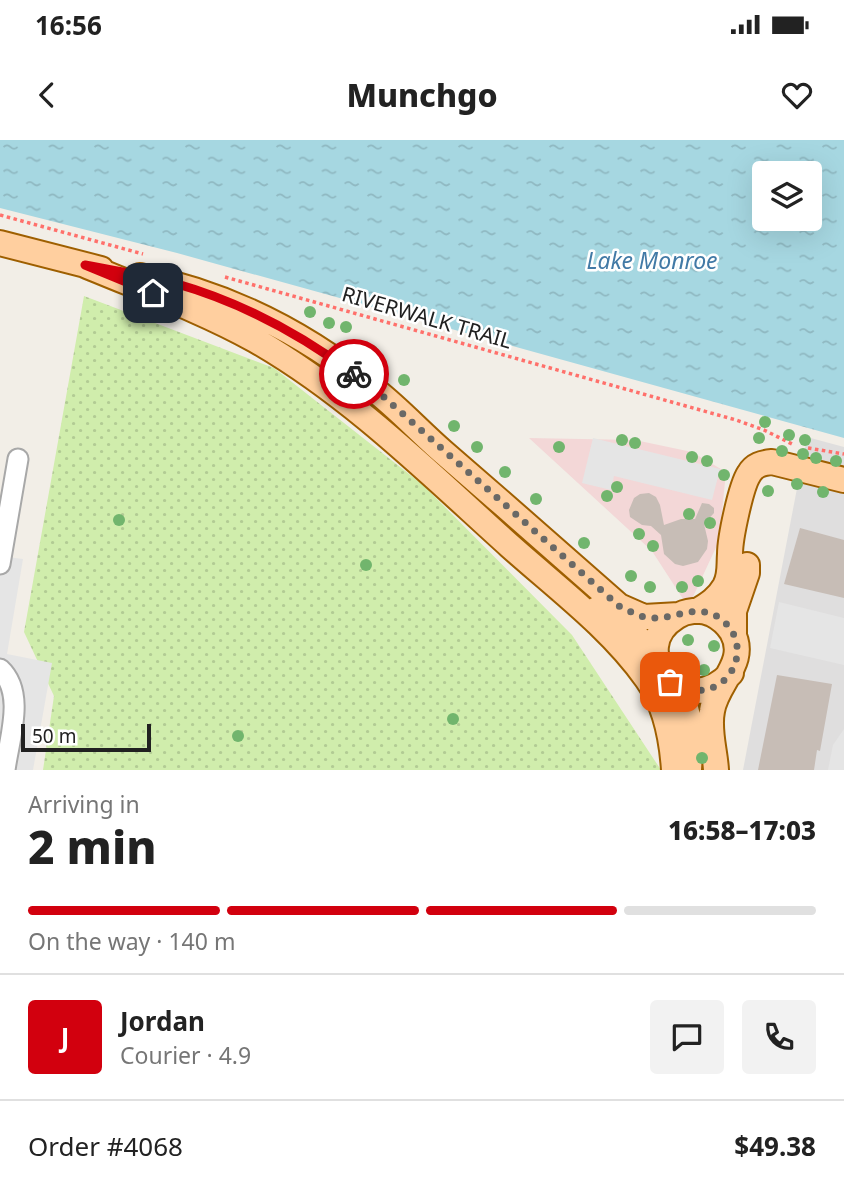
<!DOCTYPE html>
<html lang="en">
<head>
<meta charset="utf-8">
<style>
	:root { --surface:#fff; --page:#f2f2f2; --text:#222; --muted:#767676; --line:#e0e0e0; --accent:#d2000e }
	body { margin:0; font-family:"Noto Sans",sans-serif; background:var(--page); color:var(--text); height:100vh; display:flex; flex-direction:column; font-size:26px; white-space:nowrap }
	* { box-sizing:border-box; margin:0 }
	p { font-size:23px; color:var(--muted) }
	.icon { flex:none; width:38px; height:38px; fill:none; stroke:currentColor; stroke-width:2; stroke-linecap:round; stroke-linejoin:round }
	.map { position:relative; height:630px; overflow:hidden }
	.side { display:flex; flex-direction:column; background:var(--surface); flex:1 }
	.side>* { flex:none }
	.fabs { position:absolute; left:752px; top:21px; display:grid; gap:14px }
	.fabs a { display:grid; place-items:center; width:70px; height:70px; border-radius:7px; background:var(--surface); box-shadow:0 7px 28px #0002; font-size:35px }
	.scale { position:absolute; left:21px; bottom:18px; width:130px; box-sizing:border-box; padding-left:7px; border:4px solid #212121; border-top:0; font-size:19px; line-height:24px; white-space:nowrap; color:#212121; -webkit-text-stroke:5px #fff; paint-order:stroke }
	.pin { position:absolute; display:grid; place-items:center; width:60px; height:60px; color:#fff; margin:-30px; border-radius:14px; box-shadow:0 4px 10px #0006 }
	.courier { position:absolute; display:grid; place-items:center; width:70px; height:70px; margin:-35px; border:5px solid #d2000e; border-radius:50%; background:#fff; color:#222; box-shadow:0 2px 9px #0007 }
	.headline em { font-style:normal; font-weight:800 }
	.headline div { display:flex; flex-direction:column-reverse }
	.headline { display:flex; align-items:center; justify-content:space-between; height:119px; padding:0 28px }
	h1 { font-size:46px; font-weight:800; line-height:52px }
	.bar { display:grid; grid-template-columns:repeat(4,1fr); gap:10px 7px; align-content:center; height:84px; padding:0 28px }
	.bar i { height:9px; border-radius:5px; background:var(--line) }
	.bar .current { background:var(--accent) }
	.bar p { grid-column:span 4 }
	.line { display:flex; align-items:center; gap:18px; padding:0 28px; border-top:2px solid var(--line) }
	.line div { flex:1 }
	.round { display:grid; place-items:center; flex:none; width:74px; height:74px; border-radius:7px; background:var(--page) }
	.status { display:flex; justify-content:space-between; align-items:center; height:49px; padding:0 35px; background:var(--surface); direction:ltr }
	.status svg { height:19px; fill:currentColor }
	header { display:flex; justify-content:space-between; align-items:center; height:91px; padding:0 28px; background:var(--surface); font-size:32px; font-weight:800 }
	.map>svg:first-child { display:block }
	.residential { fill:#dfdede }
	.commercial { fill:#f3d7d7 }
	.grass { fill:url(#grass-dots) }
	.parking { fill:#e5e5e5 }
	.water { fill:url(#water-ripples); fill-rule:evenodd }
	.building { fill:#c7bdb6 }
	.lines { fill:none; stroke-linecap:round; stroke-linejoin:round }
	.minor-casing { stroke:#a8a8a8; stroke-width:23 }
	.major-casing { stroke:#9e5f00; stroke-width:28 }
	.path { stroke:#ff706b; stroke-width:3.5; stroke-dasharray:3.5 3.5; stroke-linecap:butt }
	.minor { stroke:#fff; stroke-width:19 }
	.major { stroke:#ffcf9f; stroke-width:24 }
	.tree { fill:#71b56d }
	.done { stroke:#6a6966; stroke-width:7; stroke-dasharray:0 12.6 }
	.route { stroke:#d2000e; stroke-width:9 }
	.labels { text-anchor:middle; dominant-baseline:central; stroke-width:5; stroke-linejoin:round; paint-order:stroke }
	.street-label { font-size:21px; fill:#212121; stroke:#fff }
	.water-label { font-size:23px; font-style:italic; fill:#427aa6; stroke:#fff }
</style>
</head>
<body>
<div class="status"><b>16:56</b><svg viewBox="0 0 49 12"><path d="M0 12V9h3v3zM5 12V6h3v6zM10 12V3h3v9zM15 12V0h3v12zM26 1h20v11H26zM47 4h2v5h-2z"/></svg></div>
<header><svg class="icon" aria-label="back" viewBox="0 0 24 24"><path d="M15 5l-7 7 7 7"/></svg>Munchgo<svg class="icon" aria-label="heart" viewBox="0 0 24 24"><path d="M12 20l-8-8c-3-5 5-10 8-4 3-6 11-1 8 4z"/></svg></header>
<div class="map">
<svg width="844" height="630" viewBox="0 0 844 630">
	<defs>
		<pattern id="grass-dots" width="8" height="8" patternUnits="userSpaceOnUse" patternTransform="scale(1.75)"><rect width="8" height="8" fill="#d0edac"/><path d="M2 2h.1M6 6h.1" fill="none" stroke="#b2cb94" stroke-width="1.8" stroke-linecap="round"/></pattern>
		<pattern id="water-ripples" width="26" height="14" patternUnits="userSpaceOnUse" patternTransform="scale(1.75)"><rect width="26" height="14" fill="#a6d7e1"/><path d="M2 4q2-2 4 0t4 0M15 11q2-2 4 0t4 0" fill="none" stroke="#8fb8c1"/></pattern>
	</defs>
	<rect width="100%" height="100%" fill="#f2eee7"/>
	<path class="residential" d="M807,297L844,307V330L803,319Z
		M799,338L844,350V630H743Z"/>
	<path class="commercial" d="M529,298L635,300L692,312L726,332L719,401L691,461L685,462L652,411Z"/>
	<path class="grass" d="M84,156L274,228L423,345L572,495L661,630H43L54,556L24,492Z"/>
	<path class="parking" d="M593,298L720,329L712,360L614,336L611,350L582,343Z
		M0,416L23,419L7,514L52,523L33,630H0Z
		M779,462L844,478V525L770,508Z
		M844,589V630H828L833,605Z"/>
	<path class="water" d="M0,0H844V298L177,113L0,68ZM765,33H810V79H765Z"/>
	<path class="building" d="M649,353L656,357L660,365L664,385L681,379H695L702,363L709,364L714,368V373L704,384L708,401L707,409L698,422L683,426L675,424L664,414L661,395L651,386L642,385L630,377L629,370L634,358L640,354Z
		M800,388L844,400V458L784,444Z
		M777,535L832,544L820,611L817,610L814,630H758Z"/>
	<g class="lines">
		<defs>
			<path id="minor" d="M0,424L18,319
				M0,529C26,553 9,599 5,630"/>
			<path id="major" d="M0,103L101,129
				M85,125C142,149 201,170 255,200C351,255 429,333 510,406C557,448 611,488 647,539C665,564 672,600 674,630
				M140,136C229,154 307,194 376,251C400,270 420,292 443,312C502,363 560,414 619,466L644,477L679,475
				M597,469C619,484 642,496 656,518
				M697,471C709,464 718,458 725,446C731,435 729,425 730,414C730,398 741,346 749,334C754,325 762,323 772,322L844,340
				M734,496V471L747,433V425
				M670,542C695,573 691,592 689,630
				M716,630C715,611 708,590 712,571C716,543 749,522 732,492C727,484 720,478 712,474C700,469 686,470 676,477C624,509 683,585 731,533"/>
		</defs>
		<use href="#minor" class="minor-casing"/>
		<use href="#major" class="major-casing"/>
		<path class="path" d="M0,75L143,114
			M225,137L736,280L764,290L794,305
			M808,308L844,314"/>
		<use href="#minor" class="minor"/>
		<use href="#major" class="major"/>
	</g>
	<g class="tree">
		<circle cx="310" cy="172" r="6"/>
		<circle cx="329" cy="183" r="6"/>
		<circle cx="346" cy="187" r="6"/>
		<circle cx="372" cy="211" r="6"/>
		<circle cx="404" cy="240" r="6"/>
		<circle cx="765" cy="282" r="6"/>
		<circle cx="454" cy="286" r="6"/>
		<circle cx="789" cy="295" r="6"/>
		<circle cx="759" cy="298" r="6"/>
		<circle cx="622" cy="300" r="6"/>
		<circle cx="805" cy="300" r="6"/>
		<circle cx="635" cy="303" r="6"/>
		<circle cx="477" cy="307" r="6"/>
		<circle cx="559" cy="307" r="6"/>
		<circle cx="782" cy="311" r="6"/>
		<circle cx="803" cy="314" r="6"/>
		<circle cx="692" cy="317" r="6"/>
		<circle cx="816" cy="318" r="6"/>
		<circle cx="707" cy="321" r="6"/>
		<circle cx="836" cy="321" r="6"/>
		<circle cx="505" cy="332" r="6"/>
		<circle cx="724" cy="335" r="6"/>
		<circle cx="797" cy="344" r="6"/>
		<circle cx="617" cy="347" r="6"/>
		<circle cx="768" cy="351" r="6"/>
		<circle cx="823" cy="352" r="6"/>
		<circle cx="607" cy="356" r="6"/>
		<circle cx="536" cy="359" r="6"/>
		<circle cx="689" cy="374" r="6"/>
		<circle cx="119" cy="380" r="6"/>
		<circle cx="710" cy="383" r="6"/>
		<circle cx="639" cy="394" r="6"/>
		<circle cx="584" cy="403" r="6"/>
		<circle cx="653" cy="406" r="6"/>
		<circle cx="366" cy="425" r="6"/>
		<circle cx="631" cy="436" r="6"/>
		<circle cx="698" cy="441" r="6"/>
		<circle cx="650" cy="447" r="6"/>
		<circle cx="682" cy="447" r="6"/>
		<circle cx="688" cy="500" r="6"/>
		<circle cx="714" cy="506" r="6"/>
		<circle cx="688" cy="522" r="6"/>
		<circle cx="704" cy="530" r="6"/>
		<circle cx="453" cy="579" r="6"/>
		<circle cx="238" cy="596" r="6"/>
		<circle cx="702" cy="618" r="6"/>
	</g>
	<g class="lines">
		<path class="done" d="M354,234L376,250L619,466C626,469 635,475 644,477C669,483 694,462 718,477C762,506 724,574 670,542"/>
		<path class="route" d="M153,153L85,125C115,131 145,135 174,143C241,162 299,193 354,234"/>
	</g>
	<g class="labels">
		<g class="street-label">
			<text transform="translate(427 177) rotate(16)">RIVERWALK TRAIL</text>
		</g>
		<g class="water-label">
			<text x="652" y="120">Lake Monroe</text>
		</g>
	</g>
</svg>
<div class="fabs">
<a><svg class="icon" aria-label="layers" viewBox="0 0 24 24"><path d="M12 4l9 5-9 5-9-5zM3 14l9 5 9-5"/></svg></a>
</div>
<div class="scale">50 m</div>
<div class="pin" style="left:670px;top:542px;background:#ea580c"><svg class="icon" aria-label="bag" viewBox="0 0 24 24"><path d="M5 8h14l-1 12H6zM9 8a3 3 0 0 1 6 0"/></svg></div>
<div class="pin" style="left:153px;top:153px;background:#1f2937"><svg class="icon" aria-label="home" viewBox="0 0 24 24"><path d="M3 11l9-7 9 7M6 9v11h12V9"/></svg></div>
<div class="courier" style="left:354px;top:234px"><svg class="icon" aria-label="bike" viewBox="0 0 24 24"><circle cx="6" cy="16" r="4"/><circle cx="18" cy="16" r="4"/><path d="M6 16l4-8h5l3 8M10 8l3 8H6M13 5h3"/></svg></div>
</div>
<section class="side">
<div class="headline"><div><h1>2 min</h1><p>Arriving in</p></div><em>16:58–17:03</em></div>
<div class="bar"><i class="current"></i><i class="current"></i><i class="current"></i><i></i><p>On the way · 140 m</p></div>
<div class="line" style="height:126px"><b class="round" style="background:var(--accent);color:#fff">J</b><div><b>Jordan</b><p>Courier · 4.9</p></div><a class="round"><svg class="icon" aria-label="chat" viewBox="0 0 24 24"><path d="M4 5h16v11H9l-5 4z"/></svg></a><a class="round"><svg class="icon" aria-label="phone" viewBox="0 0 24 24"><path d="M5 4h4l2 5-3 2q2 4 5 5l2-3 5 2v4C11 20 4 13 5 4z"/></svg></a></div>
<div class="line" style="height:91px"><div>Order #4068</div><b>$49.38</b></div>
</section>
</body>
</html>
